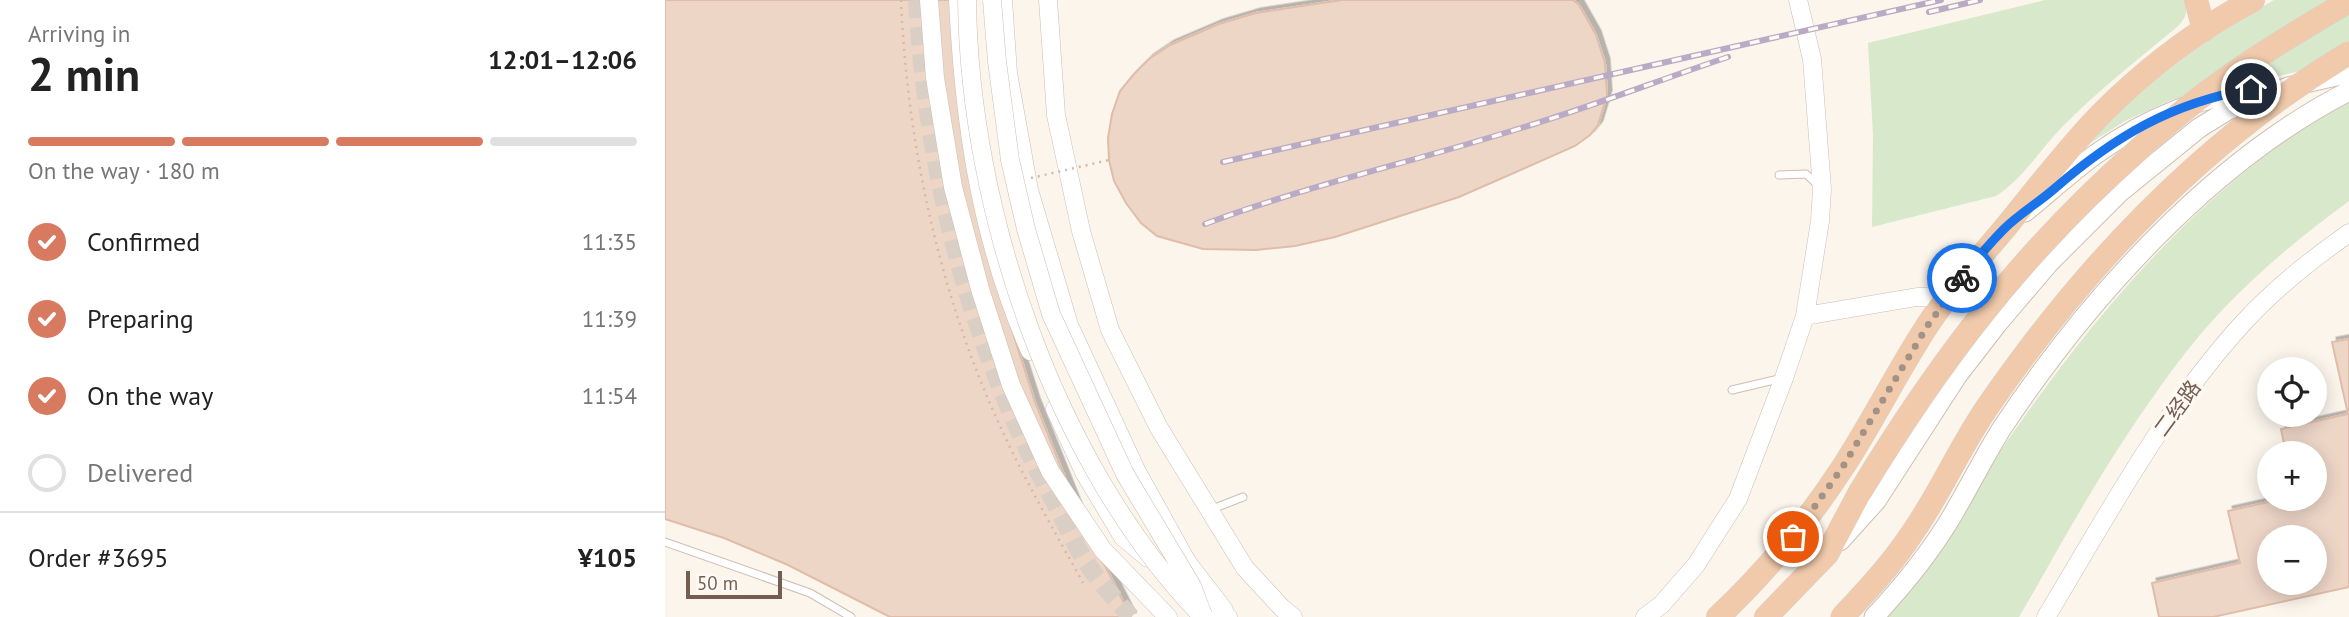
<!DOCTYPE html>
<html lang="en">
<head>
<meta charset="utf-8">
<style>
	:root { --surface:#fff; --page:#f2f2f2; --text:#222; --muted:#767676; --line:#e0e0e0; --accent:#d77a5f }
	body { margin:0; font-family:"PT Sans","Noto Sans SC",sans-serif; background:var(--page); color:var(--text); height:100vh; display:flex; flex-direction:column; font-size:26px; white-space:nowrap }
	* { box-sizing:border-box; margin:0 }
	p { font-size:23px; color:var(--muted) }
	.icon { flex:none; width:38px; height:38px; fill:none; stroke:currentColor; stroke-width:2; stroke-linecap:round; stroke-linejoin:round }
	.map { position:relative; flex:1; overflow:hidden }
	.sheet { display:flex; flex-direction:column; background:var(--surface); width:665px }
	.sheet>* { flex:none }
	.buttons { position:absolute; left:1592px; top:357px; display:grid; gap:14px }
	.buttons a { display:grid; place-items:center; width:70px; height:70px; border-radius:50%; background:var(--surface); box-shadow:0 4px 18px #0003; font-size:35px }
	.scale { position:absolute; left:21px; bottom:18px; width:96px; box-sizing:border-box; padding-left:7px; border:4px solid #745e51; border-top:0; font-size:19px; line-height:24px; white-space:nowrap; color:#745e51; -webkit-text-stroke:5px #fef9f3; paint-order:stroke }
	.pin { position:absolute; display:grid; place-items:center; width:60px; height:60px; color:#fff; margin:-30px; border:4px solid #fff; border-radius:50%; box-shadow:0 2px 7px #0007 }
	.courier { position:absolute; display:grid; place-items:center; width:70px; height:70px; margin:-35px; border:5px solid #1a73e8; border-radius:50%; background:#fff; color:#222; box-shadow:0 2px 9px #0007 }
	.head em { font-style:normal; font-weight:700 }
	.head div { display:flex; flex-direction:column-reverse }
	.head { display:flex; align-items:center; justify-content:space-between; height:119px; padding:0 28px }
	h1 { font-size:46px; font-weight:700; line-height:52px }
	.bar { display:grid; grid-template-columns:repeat(4,1fr); gap:10px 7px; align-content:center; height:84px; padding:0 28px }
	.bar i { height:9px; border-radius:5px; background:var(--line) }
	.bar .current { background:var(--accent) }
	.bar p { grid-column:span 4 }
	.line { display:flex; align-items:center; gap:18px; padding:0 28px; border-top:2px solid var(--line) }
	.line div { flex:1 }
	ol { padding:0 28px; list-style:none }
	li { display:flex; align-items:center; gap:21px; height:77px }
	li p { margin-inline-start:auto }
	li .icon { padding:7px; border-radius:50%; background:var(--accent); color:#fff; stroke-width:4 }
	li:last-child { color:var(--muted) }
	li i { width:38px; height:38px; border:4px solid var(--line); border-radius:50% }
	main { display:flex; flex:1; min-height:0 }
	.map>svg:first-child { display:block }
	.green { fill:#d7e8cb }
	.building { fill:#eed6c7; stroke:#dfbda9; stroke-width:2; fill-rule:evenodd; filter:url(#shadow) }
	.lines { fill:none; stroke-linecap:round; stroke-linejoin:round }
	.tertiary-tunnel { stroke:#d9cfc5; stroke-width:18; stroke-dasharray:18 9; stroke-linecap:butt }
	.service-casing { stroke:#cdbeb3; stroke-width:9 }
	.tertiary-casing { stroke:#cdbeb3; stroke-width:19 }
	.secondary-casing { stroke:#cfbeb1; stroke-width:21 }
	.trunk-casing { stroke:#d8d2ce; stroke-width:24 }
	.path { stroke:#d3baa9; stroke-width:2.5; stroke-dasharray:2 5; stroke-linecap:butt }
	.service { stroke:#fff; stroke-width:7 }
	.tertiary { stroke:#fff; stroke-width:18 }
	.secondary { stroke:#fff; stroke-width:19 }
	.trunk { stroke:#f0caab; stroke-width:23 }
	.rail-casing { stroke:#b9aac5; stroke-width:6 }
	.rail { stroke:#fef9f3; stroke-width:3.5; stroke-dasharray:10; stroke-linecap:butt }
	.tertiary-bridge-casing { stroke:#cdbeb3; stroke-width:19; stroke-linecap:butt }
	.trunk-bridge-casing { stroke:#d8d2ce; stroke-width:24; stroke-linecap:butt }
	.path-bridge { stroke:#d3baa9; stroke-width:2.5; stroke-dasharray:2 5; stroke-linecap:butt }
	.tertiary-bridge { stroke:#fff; stroke-width:18 }
	.trunk-bridge { stroke:#f0caab; stroke-width:23 }
	.done { stroke:#a39387; stroke-width:7; stroke-dasharray:0 12.6 }
	.route { stroke:#1a73e8; stroke-width:9 }
	.labels { text-anchor:middle; dominant-baseline:central; stroke-width:7; stroke-linejoin:round; paint-order:stroke }
	.street-label { font-size:21px; fill:#745e51; stroke:#fef9f3 }
</style>
</head>
<body>
<main>
<section class="sheet">
<div class="head"><div><h1>2 min</h1><p>Arriving in</p></div><em>12:01–12:06</em></div>
<div class="bar"><i class="current"></i><i class="current"></i><i class="current"></i><i></i><p>On the way · 180 m</p></div>
<ol>
<li><svg class="icon" aria-label="check" viewBox="0 0 24 24"><path d="M5 12l5 5 9-10"/></svg>Confirmed<p>11:35</p></li>
<li><svg class="icon" aria-label="check" viewBox="0 0 24 24"><path d="M5 12l5 5 9-10"/></svg>Preparing<p>11:39</p></li>
<li><svg class="icon" aria-label="check" viewBox="0 0 24 24"><path d="M5 12l5 5 9-10"/></svg>On the way<p>11:54</p></li>
<li><i></i>Delivered</li>
</ol>
<div class="line" style="height:91px"><div>Order #3695</div><b>¥105</b></div>
</section>
<div class="map">
<svg width="1684" height="617" viewBox="0 0 1684 617">
	<defs>
		<filter id="shadow"><feDropShadow dx="4.5" dy="-4.5" stdDeviation="0" flood-color="#0004"/></filter>
	</defs>
	<rect width="100%" height="100%" fill="#fbf5ec"/>
	<path class="green" d="M1380,0H1520C1523,12 1521,18 1512,27C1473,59 1434,90 1398,126C1375,149 1359,178 1331,196L1207,227L1208,135L1203,43Z
		M1609,0H1684V60L1506,100L1460,121L1422,145C1479,84 1536,42 1609,0Z
		M1684,101V201C1620,248 1559,300 1511,365C1477,411 1444,461 1415,511C1394,546 1375,582 1354,617H1222L1239,597C1350,426 1462,249 1634,131C1649,120 1667,111 1684,101Z"/>
	<path class="building" d="M0,0H288L338,302L370,402L417,520L466,617H225L123,565L59,538L0,519Z
		M677,0H908L914,5L931,35L940,63L942,95L933,125L925,135L910,146L794,197L670,237L630,246L591,250L538,249L492,236L476,223L461,203L449,181L444,160L443,138L447,114L455,91L469,74L484,59L505,45L554,24L591,13Z
		M1684,339V587L1548,617H1494L1487,583L1575,563L1563,511L1617,499H1650V453H1621L1616,429L1683,414L1667,342ZM1605,537H1650V583H1605Z"/>
	<g class="lines">
		<path class="tertiary-tunnel" d="M252,0C262,174 304,344 387,498C400,521 410,547 425,568C437,585 452,601 466,617"/>
		<defs>
			<path id="service" d="M1114,175L1141,174L1154,186
				M1067,390L1118,378
				M545,510L578,497
				M0,542L145,593L186,617"/>
			<path id="tertiary" d="M264,0L270,78L288,187L315,289L346,385L385,471L438,550L503,617
				M293,0C299,123 315,237 365,351
				M338,0L343,73L364,190L404,325L471,470L522,562L559,610
				M383,0L391,115L416,231L445,330L494,428L580,568L617,608L628,617
				M1140,316L1252,297H1262L1278,302
				M390,409L419,472L458,537L483,558
				M523,592L563,617
				M980,617L996,605L1031,565L1073,499L1119,378L1140,316L1155,221L1157,189L1147,59L1133,0
				M1381,617C1442,516 1499,409 1579,322C1610,288 1647,259 1684,233"/>
			<path id="secondary" d="M1360,212C1384,193 1406,172 1431,154C1483,117 1533,98 1595,88
				M1175,541L1211,501L1292,376L1333,323L1384,263L1455,192L1534,128L1563,110L1623,87L1684,73
				M1209,617C1238,586 1265,553 1287,516C1304,487 1319,457 1337,428C1422,300 1545,162 1684,91"/>
			<path id="trunk" d="M1531,0L1539,30
				M1053,617C1101,572 1142,522 1178,467C1208,421 1232,372 1262,326C1286,289 1316,257 1344,223C1374,186 1403,148 1436,114C1481,69 1532,30 1588,0
				M1101,617L1162,554L1195,492"/>
		</defs>
		<use href="#service" class="service-casing"/>
		<use href="#tertiary" class="tertiary-casing"/>
		<use href="#secondary" class="secondary-casing"/>
		<use href="#trunk" class="trunk-casing"/>
		<path class="path" d="M236,0C242,144 275,297 336,428C360,481 390,532 418,583"/>
		<use href="#service" class="service"/>
		<use href="#tertiary" class="tertiary"/>
		<use href="#secondary" class="secondary"/>
		<use href="#trunk" class="trunk"/>
		<defs>
			<path id="rail" d="M1264,12L1315,0
				M558,162L1276,0
				M540,224C644,185 751,161 856,128C926,107 994,80 1063,57"/>
		</defs>
		<use href="#rail" class="rail-casing"/>
		<use href="#rail" class="rail"/>
		<defs>
			<path id="tertiary-bridge" d="M302,0C304,209 390,466 538,617
				M327,0L332,61L345,160L361,229L386,314L460,474L527,586L538,615"/>
			<path id="trunk-bridge" d="M1195,492C1275,360 1356,254 1472,151C1494,131 1517,111 1541,93C1586,59 1635,30 1684,1
				M1177,617C1202,591 1228,563 1248,532C1275,493 1294,449 1321,409C1417,269 1537,141 1684,53"/>
		</defs>
		<use href="#tertiary-bridge" class="tertiary-bridge-casing"/>
		<use href="#trunk-bridge" class="trunk-bridge-casing"/>
		<path class="path-bridge" d="M366,178L444,160"/>
		<use href="#tertiary-bridge" class="tertiary-bridge"/>
		<use href="#trunk-bridge" class="trunk-bridge"/>
	</g>
	<g class="lines">
		<path class="done" d="M1128,537L1177,468L1263,325L1297,278"/>
		<path class="route" d="M1297,278C1310,261 1324,244 1339,229C1354,214 1373,203 1389,189C1449,137 1506,103 1586,89"/>
	</g>
	<g class="labels">
		<g class="street-label">
			<text transform="translate(1512 408) rotate(-54)">二经路</text>
		</g>
	</g>
</svg>
<div class="buttons">
<a><svg class="icon" aria-label="locate" viewBox="0 0 24 24"><circle cx="12" cy="12" r="6"/><path d="M12 2v4M12 18v4M2 12h4M18 12h4"/></svg></a>
<a>+</a>
<a>−</a>
</div>
<div class="scale">50 m</div>
<div class="pin" style="left:1128px;top:537px;background:#ea580c"><svg class="icon" aria-label="bag" viewBox="0 0 24 24"><path d="M5 8h14l-1 12H6zM9 8a3 3 0 0 1 6 0"/></svg></div>
<div class="pin" style="left:1586px;top:89px;background:#1f2937"><svg class="icon" aria-label="home" viewBox="0 0 24 24"><path d="M3 11l9-7 9 7M6 9v11h12V9"/></svg></div>
<div class="courier" style="left:1297px;top:278px"><svg class="icon" aria-label="bike" viewBox="0 0 24 24"><circle cx="6" cy="16" r="4"/><circle cx="18" cy="16" r="4"/><path d="M6 16l4-8h5l3 8M10 8l3 8H6M13 5h3"/></svg></div>
</div>
</main>
</body>
</html>
